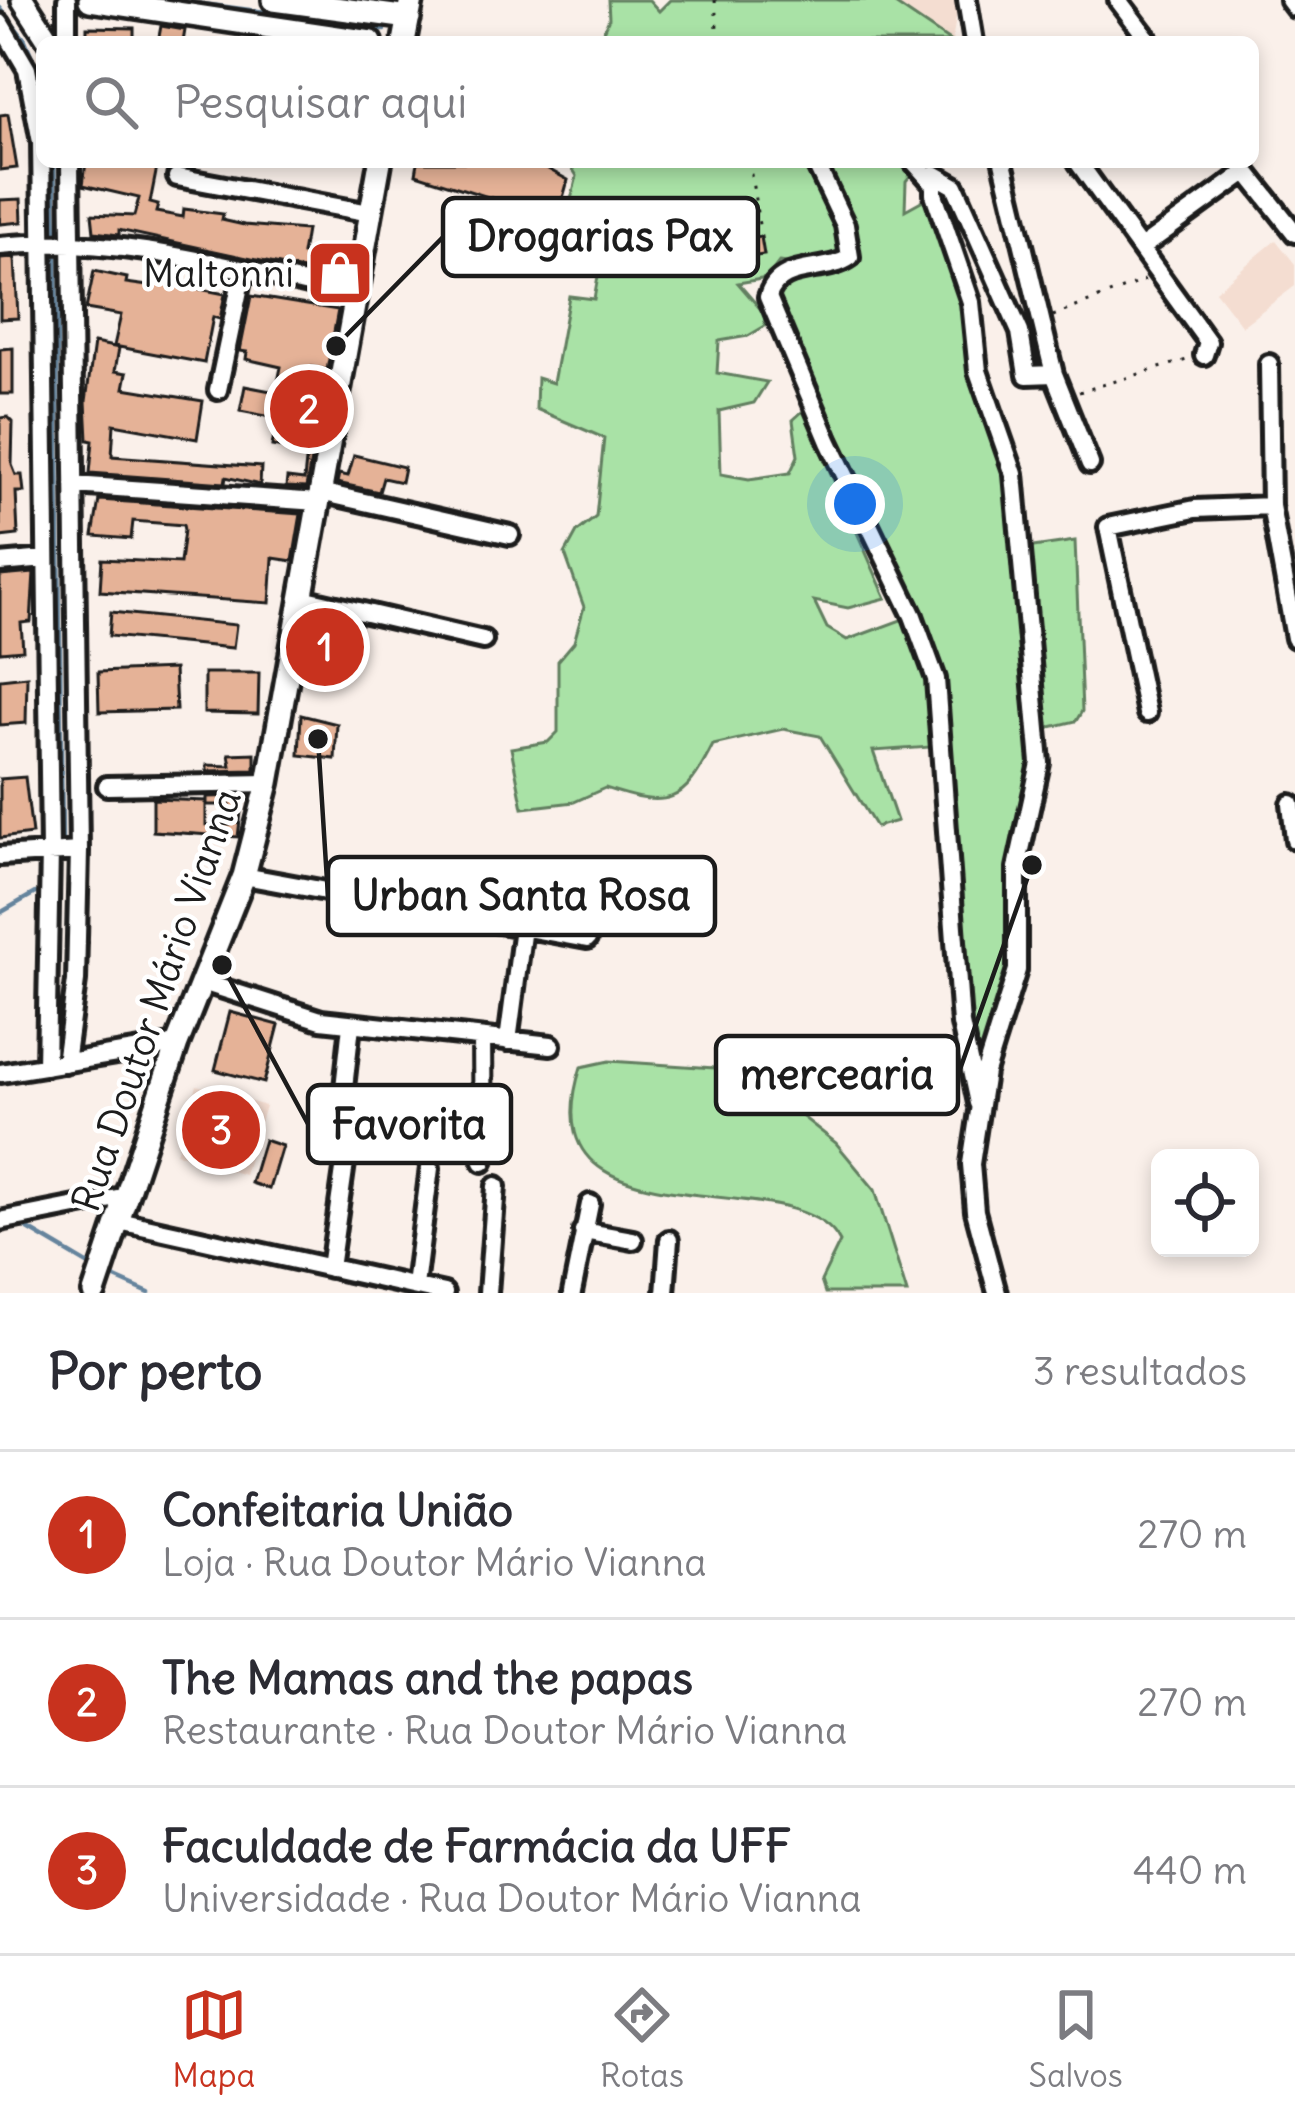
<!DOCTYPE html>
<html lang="pt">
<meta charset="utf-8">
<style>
:root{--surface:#fff;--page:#f7f7f7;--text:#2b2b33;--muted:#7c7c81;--line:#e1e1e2;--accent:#c8321e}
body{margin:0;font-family:Delius,sans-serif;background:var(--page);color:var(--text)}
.controls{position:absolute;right:36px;bottom:36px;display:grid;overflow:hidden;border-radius:18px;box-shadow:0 6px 18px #0003}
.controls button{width:108px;height:108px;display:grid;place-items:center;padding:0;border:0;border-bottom:3px solid var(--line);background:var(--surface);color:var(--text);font:60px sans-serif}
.you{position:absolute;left:855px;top:504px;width:42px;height:42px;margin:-30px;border:9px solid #fff;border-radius:50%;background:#1a73e8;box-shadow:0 0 0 18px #1a73e833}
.badge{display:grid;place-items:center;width:78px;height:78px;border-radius:50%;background:var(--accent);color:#fff;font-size:39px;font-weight:700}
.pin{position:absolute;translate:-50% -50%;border:6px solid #fff;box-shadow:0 3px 12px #0006}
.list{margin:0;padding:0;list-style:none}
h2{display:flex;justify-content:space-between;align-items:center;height:156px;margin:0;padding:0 48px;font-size:51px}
h2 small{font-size:39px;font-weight:400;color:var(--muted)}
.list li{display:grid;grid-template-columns:78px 1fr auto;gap:36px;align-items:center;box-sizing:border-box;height:168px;padding:0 48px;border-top:3px solid var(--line)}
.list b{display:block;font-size:45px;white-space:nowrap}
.list p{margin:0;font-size:39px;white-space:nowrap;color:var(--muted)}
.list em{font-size:39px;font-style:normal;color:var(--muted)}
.icon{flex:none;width:66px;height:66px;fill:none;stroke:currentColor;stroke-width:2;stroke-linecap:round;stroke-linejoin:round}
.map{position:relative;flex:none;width:1295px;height:1293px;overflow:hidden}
.search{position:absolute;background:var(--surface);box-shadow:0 6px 18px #0003;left:36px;right:36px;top:36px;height:132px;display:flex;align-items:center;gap:30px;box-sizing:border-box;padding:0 42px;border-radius:18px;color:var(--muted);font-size:45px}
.sheet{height:660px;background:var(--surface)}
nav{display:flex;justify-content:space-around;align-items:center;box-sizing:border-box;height:168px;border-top:3px solid var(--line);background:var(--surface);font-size:33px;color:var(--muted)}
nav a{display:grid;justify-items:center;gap:6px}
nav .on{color:var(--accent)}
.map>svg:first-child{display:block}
</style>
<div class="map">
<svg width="1295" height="1293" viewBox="0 0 1295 1293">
<rect width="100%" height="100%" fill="#faf0ea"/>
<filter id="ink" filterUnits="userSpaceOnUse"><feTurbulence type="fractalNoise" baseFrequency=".00833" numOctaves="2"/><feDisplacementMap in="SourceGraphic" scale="24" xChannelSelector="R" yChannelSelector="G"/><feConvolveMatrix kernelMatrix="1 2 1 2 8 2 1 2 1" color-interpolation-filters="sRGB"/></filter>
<g filter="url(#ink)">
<path fill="#f4ddd1" d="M889,0H959L952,42H951Z
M1276,240L1295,264V286L1242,326L1215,291Z
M197,1085L265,1106L244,1175L176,1153Z"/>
<path fill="#a9e2a6" stroke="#627f61" stroke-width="3" d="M608,0H649L659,11L670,0H889L951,42H598L609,18Z
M568,162H805L846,253L799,264L779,262L767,278L738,283L764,313L765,326L748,336L719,341L717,373L767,382L754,403L719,411L721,474L749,479L790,473L798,456L793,420L803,411L886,598L848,608L814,601L827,628L847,640L912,616L769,290L850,256L815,162H921L906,181L905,210L934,194L1003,441L1019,549L1075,541L1082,711L1076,721L1038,730L1002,1022L969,1083L944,746L873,751L897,821L876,827L820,736L783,729L713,745C683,805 668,809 605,788L574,802L523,808L511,748L548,742L558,732V661L574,642L584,607L565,554L577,532L596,517L604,438L536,409L537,378L553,383L569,296L594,299L601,259L566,219L577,176Z
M609,1061L730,1069L789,1106L836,1143L875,1190L907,1293H825L821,1281L840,1242C799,1157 522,1251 581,1067Z"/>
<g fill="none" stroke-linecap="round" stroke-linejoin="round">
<path stroke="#65849d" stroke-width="4.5" d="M173,0L289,15
M0,8L25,40L42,81
M320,19L384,30
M54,162L56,239
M56,250L62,844
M0,913L35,893
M18,1223L96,1269
M106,1274L149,1293"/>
</g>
<path fill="#e5b297" stroke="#1c1c1c" stroke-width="3" d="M161,26L185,30L183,42H158Z
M87,27L134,28V42H87Z
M8,114L17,168L0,170V115Z
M86,162H158L150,203L158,205L156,212L183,217L184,209L223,214L222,220L244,225L306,230L302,254L347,260L344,279L119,230V235L94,232L92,214L134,216L139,198L83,185Z
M418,162H549L548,169L568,180L557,219L416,174Z
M21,199L22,222L0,224V200Z
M761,237L764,255L748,257L745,239Z
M15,258L18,318L0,319V259Z
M94,271L127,278L126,283L148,286L149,279L225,294L220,319L213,317L204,363L114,346L121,315L86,309Z
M251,296L338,310L327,370L312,367L305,396L302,435L315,438L306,488L286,487L287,478L304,480L307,452L272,446L277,418L240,411L245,386L276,392L281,367L246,359L247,352L240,351Z
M94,343L119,348L115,371L127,373L124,388L203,401L197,439L114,424L112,456L261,467L260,485L226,477L225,483L90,473L93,441L88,440L86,401Z
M13,348V394H0V349Z
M8,417L13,422L12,465L16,475H22L24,492H16L18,535L0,537V418Z
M354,455L404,467L401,482L383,478L379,492L337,483L339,474L348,476Z
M99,500L301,514L293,561L273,558L270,603L100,591L102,559L180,563L184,530L183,525L133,521L131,539L93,536Z
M34,573L31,622L21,623L23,650L0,652V576Z
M111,612L236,625L233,648L109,636Z
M321,635L339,638L335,660L311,656L315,638Z
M174,669L176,710L99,712L98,672Z
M204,673H259L258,714L204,713Z
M27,676L26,723L0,725V679Z
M301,715L337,724L335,759L299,755Z
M255,753V770L207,771V765L231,766L229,754Z
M25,777L32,834L0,838V779Z
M243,796L238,837L153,831V799L206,801V825H230V805H207V797Z
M230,1012L279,1025L264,1083L215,1070Z
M264,1140L282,1146L269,1189L251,1183Z"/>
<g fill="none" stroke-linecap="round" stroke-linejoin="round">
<defs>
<path id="minor" d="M967,0L974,42
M1118,0L1150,42
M1289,0L1295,8
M0,23L27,69L41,142L50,851L46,1066
M67,42V0
M815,162L845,225L850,257C825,275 779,260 768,297L829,442L913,616L936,679L961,1024L978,1103
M914,162L931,181
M1003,162L1054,374L1090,464
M1078,162L1208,342L1204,355
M1239,162L1295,233
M177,177L370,213
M0,246C117,233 244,271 358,295
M1141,248L1246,172
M1269,364L1271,506L1295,638
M218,390L243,271
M74,485L318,502
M320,492L510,535
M0,563L46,559
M302,598L483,640
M1147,713L1108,527L1195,509L1271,506
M107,786L268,783
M1291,804L1295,840
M0,856L79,851
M244,876L587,939
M202,982L321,1020L551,1045
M482,1038L483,1162
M508,1041L523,927
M65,1063L76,981L79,851L70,162
M1,1073L177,1044
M339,1133L351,1025
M0,1221L127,1196
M119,1221L444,1293
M583,1231L633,1240
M330,1268L345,1163
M415,1286L430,1168
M488,1293L496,1186
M572,1293L590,1204
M665,1293L669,1240
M997,1293L975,1211L971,1164L985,1072L1017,970V868L1040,763L1014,474L978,371L971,302L934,194V174L955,186L1020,332L1027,375L1054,374"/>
<path id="major" d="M23,0L50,42
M90,0L371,42
M274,0L409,18
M404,42L412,0
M94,1293L177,1044L244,876L268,783L380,162"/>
</defs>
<use href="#minor" stroke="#1c1c1c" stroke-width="26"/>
<use href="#major" stroke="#1c1c1c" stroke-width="30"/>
<path stroke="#1c1c1c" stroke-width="3" stroke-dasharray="3 9" stroke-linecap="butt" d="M715,0L718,42
M749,162L760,231
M1053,316L1145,280
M1079,392L1190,359"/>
<use href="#minor" stroke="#fff" stroke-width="16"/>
<use href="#major" stroke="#fff" stroke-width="21"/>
</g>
</g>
<defs>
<symbol id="shop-square" viewBox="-11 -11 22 22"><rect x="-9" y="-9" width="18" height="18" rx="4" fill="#c8321e" stroke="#fff"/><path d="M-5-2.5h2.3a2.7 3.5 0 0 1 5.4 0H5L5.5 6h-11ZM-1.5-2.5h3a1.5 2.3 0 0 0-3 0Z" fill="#fff"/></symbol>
</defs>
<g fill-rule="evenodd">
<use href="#shop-square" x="302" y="235" width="76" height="76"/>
</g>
<g text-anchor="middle" stroke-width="9" stroke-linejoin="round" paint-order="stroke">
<g font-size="39" fill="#1c1c1c" stroke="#fff" text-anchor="end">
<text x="294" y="287">Maltonni</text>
</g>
<g font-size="39" fill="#1c1c1c" stroke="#fff">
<text transform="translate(156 1000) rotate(-71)" y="14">Rua Doutor Mário Vianna</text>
</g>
</g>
<path fill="none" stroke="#1c1c1c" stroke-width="4.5" d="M336 346L443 237M318 739L328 896M1032 865L958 1075M222 965L308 1124"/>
<g fill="#1c1c1c" stroke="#fff" stroke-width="4.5">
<circle cx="336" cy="346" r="12"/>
<circle cx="318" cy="739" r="12"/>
<circle cx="1032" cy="865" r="12"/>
<circle cx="222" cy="965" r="12"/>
</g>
<g fill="#fff" stroke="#1c1c1c" stroke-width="4.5">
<rect x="443" y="198" width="315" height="78" rx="12"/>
<rect x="328" y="857" width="387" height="78" rx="12"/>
<rect x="716" y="1036" width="242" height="78" rx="12"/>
<rect x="308" y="1085" width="203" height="78" rx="12"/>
</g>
<g font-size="42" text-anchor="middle" font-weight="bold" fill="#1c1c1c">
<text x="600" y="251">Drogarias Pax</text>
<text x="521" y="910">Urban Santa Rosa</text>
<text x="837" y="1089">mercearia</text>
<text x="409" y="1139">Favorita</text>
</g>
</svg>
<div class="controls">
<button><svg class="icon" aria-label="locate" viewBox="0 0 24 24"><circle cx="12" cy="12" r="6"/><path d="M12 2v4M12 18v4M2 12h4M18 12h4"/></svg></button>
</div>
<div class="you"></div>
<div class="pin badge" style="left:325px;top:647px">1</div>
<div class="pin badge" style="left:309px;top:409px">2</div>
<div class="pin badge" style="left:221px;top:1130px">3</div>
<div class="search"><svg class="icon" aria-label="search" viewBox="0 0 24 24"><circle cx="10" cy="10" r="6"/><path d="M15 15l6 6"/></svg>Pesquisar aqui</div>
</div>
<section class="sheet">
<h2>Por perto<small>3 resultados</small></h2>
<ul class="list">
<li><span class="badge">1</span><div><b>Confeitaria União</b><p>Loja · Rua Doutor Mário Vianna</p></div><em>270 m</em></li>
<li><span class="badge">2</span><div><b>The Mamas and the papas</b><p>Restaurante · Rua Doutor Mário Vianna</p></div><em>270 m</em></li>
<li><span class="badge">3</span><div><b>Faculdade de Farmácia da UFF</b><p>Universidade · Rua Doutor Mário Vianna</p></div><em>440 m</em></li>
</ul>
</section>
<nav>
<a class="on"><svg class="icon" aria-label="map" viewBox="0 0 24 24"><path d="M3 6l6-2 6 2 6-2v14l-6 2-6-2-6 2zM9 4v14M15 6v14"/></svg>Mapa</a>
<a><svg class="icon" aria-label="directions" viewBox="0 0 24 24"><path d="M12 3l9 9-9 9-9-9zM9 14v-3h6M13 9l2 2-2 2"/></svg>Rotas</a>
<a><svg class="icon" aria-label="saved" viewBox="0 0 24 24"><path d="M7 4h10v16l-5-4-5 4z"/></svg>Salvos</a>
</nav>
